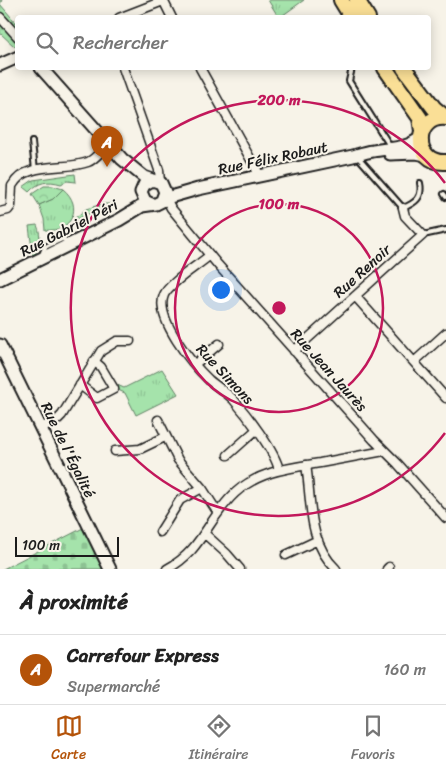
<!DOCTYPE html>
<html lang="fr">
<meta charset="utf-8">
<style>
:root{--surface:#fff;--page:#f6f6f6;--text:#222;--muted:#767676;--line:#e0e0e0;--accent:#b45309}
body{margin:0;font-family:Sriracha,sans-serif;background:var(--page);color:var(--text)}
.scale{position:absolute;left:15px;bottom:12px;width:104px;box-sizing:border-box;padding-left:5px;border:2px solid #1c1c1c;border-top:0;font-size:14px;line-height:18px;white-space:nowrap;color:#1c1c1c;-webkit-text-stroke:4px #f7f3e8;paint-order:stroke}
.you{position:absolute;left:220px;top:289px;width:18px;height:18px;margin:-12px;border:4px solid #fff;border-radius:50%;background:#1a73e8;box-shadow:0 0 0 8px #1a73e833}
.badge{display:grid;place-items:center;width:32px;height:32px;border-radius:50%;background:var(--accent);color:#fff;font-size:16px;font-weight:700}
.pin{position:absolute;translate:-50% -41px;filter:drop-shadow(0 1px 2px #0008)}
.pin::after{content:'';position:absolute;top:26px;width:18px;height:15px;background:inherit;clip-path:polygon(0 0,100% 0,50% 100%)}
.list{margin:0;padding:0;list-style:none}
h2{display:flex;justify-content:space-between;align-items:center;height:65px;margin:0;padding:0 20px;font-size:21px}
h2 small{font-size:16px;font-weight:400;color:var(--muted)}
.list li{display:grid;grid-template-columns:32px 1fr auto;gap:15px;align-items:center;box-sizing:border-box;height:70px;padding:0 20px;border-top:1px solid var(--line)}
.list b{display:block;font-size:19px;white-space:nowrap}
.list p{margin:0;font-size:16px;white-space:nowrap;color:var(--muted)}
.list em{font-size:16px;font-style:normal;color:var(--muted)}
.icon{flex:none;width:28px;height:28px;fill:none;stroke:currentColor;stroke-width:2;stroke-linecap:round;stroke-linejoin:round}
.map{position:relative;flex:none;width:446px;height:569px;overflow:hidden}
.search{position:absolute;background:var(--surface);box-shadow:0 2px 12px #0003;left:15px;right:15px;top:15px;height:55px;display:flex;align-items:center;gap:12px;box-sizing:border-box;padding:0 18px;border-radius:5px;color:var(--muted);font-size:19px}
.sheet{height:135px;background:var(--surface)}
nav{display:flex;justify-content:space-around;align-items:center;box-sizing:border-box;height:70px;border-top:1px solid var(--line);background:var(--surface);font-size:14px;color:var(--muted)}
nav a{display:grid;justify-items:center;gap:2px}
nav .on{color:var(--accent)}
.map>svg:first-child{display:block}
</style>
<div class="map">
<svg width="446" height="569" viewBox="0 0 446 569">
<defs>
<pattern id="grass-tufts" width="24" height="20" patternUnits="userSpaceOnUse" patternTransform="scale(1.25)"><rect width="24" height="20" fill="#a5e3ab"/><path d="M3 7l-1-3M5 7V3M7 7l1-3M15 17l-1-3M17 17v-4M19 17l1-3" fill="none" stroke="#8dc293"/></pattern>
<pattern id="forest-crowns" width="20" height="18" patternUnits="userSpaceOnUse" patternTransform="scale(1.25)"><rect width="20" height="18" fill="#a5e3ab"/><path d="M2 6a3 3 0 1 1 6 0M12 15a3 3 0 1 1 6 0" fill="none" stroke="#8dc293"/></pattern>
<pattern id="cemetery-stones" width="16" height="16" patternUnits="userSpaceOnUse" patternTransform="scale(1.25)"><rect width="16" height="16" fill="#a5e3ab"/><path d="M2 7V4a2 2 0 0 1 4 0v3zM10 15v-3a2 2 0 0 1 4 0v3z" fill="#8dc293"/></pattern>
</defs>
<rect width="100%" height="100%" fill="#f7f3e8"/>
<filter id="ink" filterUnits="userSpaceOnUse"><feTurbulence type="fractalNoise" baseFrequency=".02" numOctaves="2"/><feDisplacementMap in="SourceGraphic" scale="10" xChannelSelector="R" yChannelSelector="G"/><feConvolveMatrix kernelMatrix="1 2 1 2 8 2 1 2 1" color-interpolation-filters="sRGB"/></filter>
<g filter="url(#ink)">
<path fill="url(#grass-tufts)" stroke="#608064" d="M268,0H304L279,18Z
M75,174L76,182L67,181L61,184C48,180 38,182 29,192L23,187L33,180Z
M63,189C84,206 72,233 45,230L44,219L39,205L53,199Z
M102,204H112V208L109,209L106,205L78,219V222L74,219L86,209Z
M37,225C42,237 40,246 33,257L29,226Z
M162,369L178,394L136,415L125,393L120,391L115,384L124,388Z"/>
<path fill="url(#forest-crowns)" stroke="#608064" d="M0,0H2L0,4L17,24V45L15,47L0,33Z
M44,186H53L63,189L53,199L39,205L32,194Z"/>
<path fill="url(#cemetery-stones)" stroke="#608064" d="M83,528L103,569H3Z"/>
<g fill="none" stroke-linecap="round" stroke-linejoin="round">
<defs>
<path id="lane" d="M352,68L349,81L390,146
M32,142L35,170
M358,157L403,208C415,203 423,198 420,183
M444,194L446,197
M423,235L446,230
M42,255L45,247L62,239L70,242"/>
<path id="street" d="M163,0L172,18
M0,17L18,37
M119,18L163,1
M123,68L159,170L160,182
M200,68L260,176
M165,196L171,208L218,265L374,440L398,464L446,518
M0,212L8,210L11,206L12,186C26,160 65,171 88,162C96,159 102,149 109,144
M210,255C199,265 169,283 164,295C154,318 193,365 209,380C217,387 226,392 233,399C247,415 275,451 279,470
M355,296L446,398
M294,351L423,235L405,216L403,208
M414,362L446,333
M195,364L219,344
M80,385L97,398L114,389L101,367L94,361
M158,420L178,460L202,488L218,513
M41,428L57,420L62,415L101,351L117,341H130
M115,451L140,449L165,437
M228,455L256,430
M306,465C312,501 307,541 336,569
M160,532L180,500L202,488
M205,534L227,554L240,569
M286,555L318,540
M167,569C202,551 208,518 235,493C259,471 289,468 320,463C341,459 362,455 384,451
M387,569L389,567"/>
<path id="secondary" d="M0,65L18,57
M41,68L122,159L144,177L161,183L165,192L162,200
M390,154L416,153L426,155
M151,204L145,201L141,192L144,185L152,180
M0,279L119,220L142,206L156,204L170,197L198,189L353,156C360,154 366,152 373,151C389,148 407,149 420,138
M0,345L110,569"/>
<path id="highway" d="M341,0L352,18
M357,0L368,18
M385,68L420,118L422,131
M404,68L434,108L446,118
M446,118C413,115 412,164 446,162"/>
</defs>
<use href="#lane" stroke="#1c1c1c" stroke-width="8"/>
<use href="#street" stroke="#1c1c1c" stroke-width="11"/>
<use href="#secondary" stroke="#1c1c1c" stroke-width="15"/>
<use href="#highway" stroke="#1c1c1c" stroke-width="18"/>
<use href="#lane" stroke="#f7f3e8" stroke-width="4"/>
<use href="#street" stroke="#f7f3e8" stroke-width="8"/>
<use href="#secondary" stroke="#f7f3e8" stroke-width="11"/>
<use href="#highway" stroke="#fadf96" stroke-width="14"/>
</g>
</g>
<g fill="none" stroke="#c2185b" stroke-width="2.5">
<circle cx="279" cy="308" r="104"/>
<path d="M445 433A208 208 0 1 1 445 183"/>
</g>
<g text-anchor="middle" stroke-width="4" stroke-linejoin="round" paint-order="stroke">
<g font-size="15" fill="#1c1c1c" stroke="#f7f3e8">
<text transform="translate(273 158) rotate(-12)" y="5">Rue Félix Robaut</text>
<text transform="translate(69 228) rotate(-27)" y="5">Rue Gabriel Péri</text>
<text transform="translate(362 271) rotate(-42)" y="5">Rue Renoir</text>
<text transform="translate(329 370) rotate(48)" y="5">Rue Jean Jaurès</text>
<text transform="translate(225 374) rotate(47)" y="5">Rue Simons</text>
<text transform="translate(68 450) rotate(64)" y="5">Rue de l'Égalité</text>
</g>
</g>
<circle cx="279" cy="308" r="8" fill="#c2185b" stroke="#f7f3e8" stroke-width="2.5"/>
<g font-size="15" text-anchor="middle" font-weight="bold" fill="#c2185b" stroke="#f7f3e8" stroke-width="4" stroke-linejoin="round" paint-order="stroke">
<text x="279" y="105">200 m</text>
<text x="279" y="209">100 m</text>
</g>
</svg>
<div class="scale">100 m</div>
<div class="you"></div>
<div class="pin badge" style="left:107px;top:167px">A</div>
<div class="search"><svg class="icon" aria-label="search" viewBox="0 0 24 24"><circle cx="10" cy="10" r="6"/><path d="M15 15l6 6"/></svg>Rechercher</div>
</div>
<section class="sheet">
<h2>À proximité<small></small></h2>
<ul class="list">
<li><span class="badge">A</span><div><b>Carrefour Express</b><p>Supermarché</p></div><em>160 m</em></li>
</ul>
</section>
<nav>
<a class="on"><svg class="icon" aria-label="map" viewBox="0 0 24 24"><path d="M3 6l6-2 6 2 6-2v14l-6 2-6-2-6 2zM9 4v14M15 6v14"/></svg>Carte</a>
<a><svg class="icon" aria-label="directions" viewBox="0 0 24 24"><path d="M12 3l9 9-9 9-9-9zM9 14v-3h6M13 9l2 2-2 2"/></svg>Itinéraire</a>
<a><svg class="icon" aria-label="saved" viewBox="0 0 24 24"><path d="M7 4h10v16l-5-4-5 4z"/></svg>Favoris</a>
</nav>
